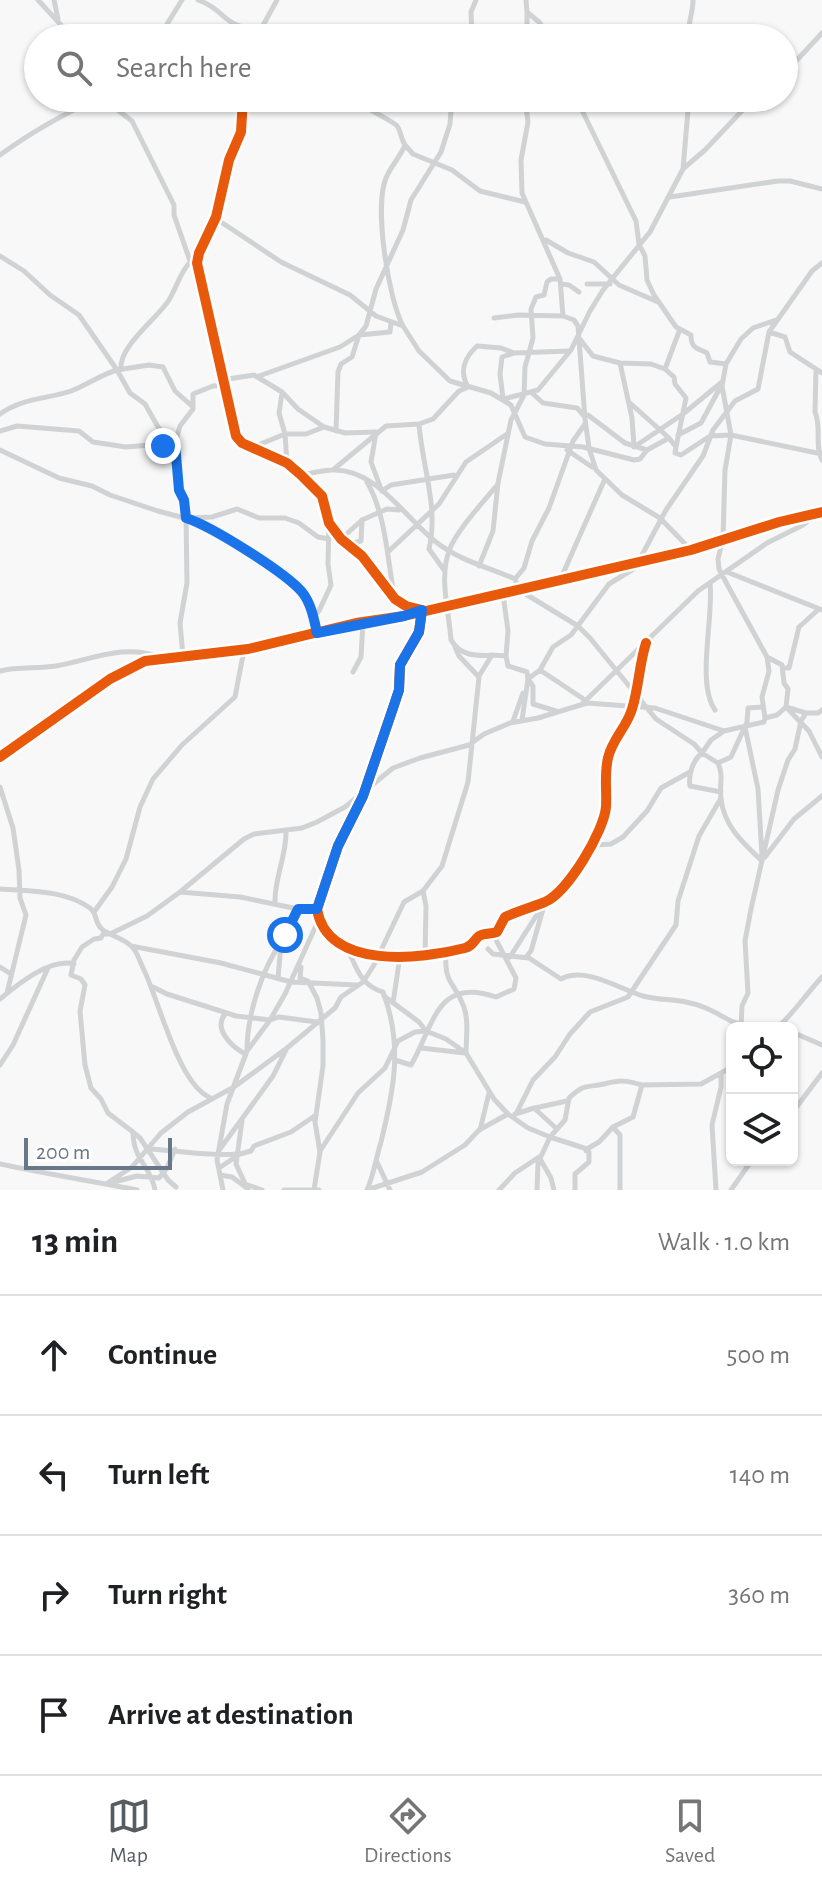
<!DOCTYPE html>
<meta charset="utf-8">
<style>
:root{--surface:#fff;--page:#f2f2f2;--text:#202124;--muted:#757577;--line:#e0e0e0;--accent:#575c63}
body{margin:0;font-family:"Alegreya Sans",sans-serif;background:var(--page);color:var(--text)}
.controls{position:absolute;right:24px;bottom:24px;display:grid;overflow:hidden;border-radius:12px;box-shadow:0 2px 6px #0004}
.controls button{width:72px;height:72px;display:grid;place-items:center;padding:0;border:0;border-bottom:2px solid var(--line);background:var(--surface);color:var(--text);font:40px sans-serif}
.scale{position:absolute;left:24px;bottom:20px;width:148px;box-sizing:border-box;padding-left:8px;border:4px solid #677889;border-top:0;font-size:22px;line-height:28px;white-space:nowrap;color:#677889;-webkit-text-stroke:6px #fff;paint-order:stroke}
.stop{position:absolute;width:24px;height:24px;margin:-18px;border:6px solid #1a73e8;border-radius:50%;background:#fff}
.stop.end{background:#1a73e8;border-color:#fff;box-shadow:0 2px 8px #0008}
.list{margin:0;padding:0;list-style:none}
h2{display:flex;justify-content:space-between;align-items:center;height:104px;margin:0;padding:0 32px;font-size:34px}
h2 small{font-size:26px;font-weight:400;color:var(--muted)}
.list li{display:grid;grid-template-columns:52px 1fr auto;gap:24px;align-items:center;box-sizing:border-box;height:120px;padding:0 32px;border-top:2px solid var(--line)}
.list b{display:block;font-size:30px;white-space:nowrap}
.list em{font-size:26px;font-style:normal;color:var(--muted)}
.icon{flex:none;width:44px;height:44px;fill:none;stroke:currentColor;stroke-width:2;stroke-linecap:round;stroke-linejoin:round}
.map{position:relative;flex:none;width:822px;height:1190px;overflow:hidden}
.search{position:absolute;background:var(--surface);box-shadow:0 2px 6px #0004;left:24px;right:24px;top:24px;height:88px;display:flex;align-items:center;gap:20px;box-sizing:border-box;padding:0 28px;border-radius:44px;color:var(--muted);font-size:30px}
.sheet{height:584px;background:var(--surface)}
nav{display:flex;justify-content:space-around;align-items:center;box-sizing:border-box;height:112px;border-top:2px solid var(--line);background:var(--surface);font-size:22px;color:var(--muted)}
nav a{display:grid;justify-items:center;gap:4px}
nav .on{color:var(--accent)}
.map>svg:first-child{display:block}
</style>
<div class="map">
<svg width="822" height="1190" viewBox="0 0 822 1190">
<rect width="100%" height="100%" fill="#f8f8f8"/>
<g fill="none" stroke-linecap="round" stroke-linejoin="round">
<path stroke="#d0d2d3" stroke-width="5" d="M38,0L73,38
M54,0L58,19
M198,0C227,10 224,30 259,28
M526,0L527,12L539,22L551,38
M143,38L164,29L182,0
M256,38L277,0
M472,38L471,12L476,0
M524,38L527,28V13
M689,38C687,24 693,14 693,0
M784,74L822,33
M102,98L132,121L174,205V215L190,261
M243,98L241,132L229,160L216,217L199,253L197,263L236,436L242,443L287,463L301,475L322,496L329,523L341,539L362,556L395,599L406,606L422,610L419,632L400,665L399,690L392,711L363,796L338,846L317,909C327,971 423,959 465,948C473,946 473,941 479,936C484,933 491,934 497,932L505,917C518,911 532,907 545,902C568,892 604,831 606,807C607,790 604,775 608,758C612,739 627,727 632,709C639,687 639,665 646,643
M349,98C357,103 395,122 397,126C401,131 401,139 405,145
M525,98L528,122L521,160L522,193L560,279L563,316L574,320L578,326L585,419L589,448L596,470L622,495L660,518L690,549
M576,98L636,221L639,244L645,256L647,280L654,295L676,327L691,335C691,349 697,348 707,353L710,362L726,364
M0,155C30,133 64,114 98,98
M684,168L705,150L754,98
M670,197L778,181H790L822,189
M215,218L281,262L350,295L376,316L403,326L419,351L450,381L491,393L511,405L525,437L545,444L583,447L634,460L640,459L647,450
M546,240L568,253L594,262L619,285L658,302
M0,256L24,271L50,295L79,315L117,370L149,365L163,367L175,391L193,407
M561,284L569,285L579,292
M587,284H610
M494,318L519,315L563,316
M403,326C388,298 374,206 386,178C391,166 400,157 405,145L413,154L452,170L480,191L525,202
M769,332L785,337L790,352L822,373
M579,338L593,356L620,363L632,418L634,447L683,414L722,382
M620,363L651,364L665,369
M121,368C120,345 157,319 169,300C177,287 180,272 191,261
M816,369L815,412C822,428 814,445 822,460
M259,376L340,347L359,335L390,332L391,323
M468,387C459,371 464,358 477,346L501,348L514,353
M282,393L279,413L285,434L287,463
M532,393L543,403L577,408L585,417L588,415L625,443L647,450L669,438L676,447L675,453L681,455L710,436L731,435L822,454
M503,398L500,374L502,357L514,353L569,351
M504,399L538,390L571,350L590,311L603,290L650,232L683,169L689,98
M630,403L669,438
M0,414C22,398 47,399 71,391C87,385 100,375 117,370L130,393L145,404L158,427L175,443
M419,424C422,466 439,507 429,549L444,570
M0,431L17,426L79,431L93,442L126,447L174,443
M336,431L338,372L341,364L352,357L359,335L366,326L376,289L403,230L411,200L441,152L450,124L452,98
M376,433L371,462L381,489
M678,435L701,423L721,386
M253,447L285,434H306L324,427
M676,447L686,398L675,384L674,377L665,369L680,329
M0,450L59,478L92,486L110,495L158,511L199,522L215,530L295,584L307,600L317,633
M567,450L592,467
M334,469L386,426L419,424L433,419L459,391L466,388
M302,475C312,473 323,470 333,470C377,469 405,518 436,542C460,561 488,567 515,579L519,590L578,626L590,638L656,719L694,744L702,753L711,740L724,731
M367,482C387,517 387,561 395,599
M498,484C485,500 455,532 449,551C439,578 449,612 451,640C464,662 487,653 506,656L508,631L503,594
M382,491L391,485L454,475
M191,518L212,517L237,509L259,518H285L299,523L318,537L329,539
M341,539L362,520
M349,544L361,541L362,520L387,509L399,510
M389,551L439,504L466,462L507,434
M479,566L493,531L498,483L511,420L524,395L525,367L533,338L531,309L536,297L544,295L547,282L551,279H560
M727,572L822,610
M561,578L604,481
M515,579L524,568L532,541L549,508L573,441L585,424
M710,583C714,618 696,683 715,710
M313,617L319,611L331,585L328,564L329,523
M183,656L180,623L187,583L186,515L179,490L175,443L180,426L193,409V394L213,386L225,385L228,379L254,375L282,392L298,409L324,427L345,433L376,432
M506,656L508,666L527,672L528,680
M769,658L782,665L784,683L788,689L786,707L809,731L822,757
M784,668H789L799,627L819,609
M540,670L585,700
M0,671C17,666 38,669 56,666C91,660 124,643 160,657
M353,672L361,657L363,622
M479,676L492,655
M528,679L540,670L553,647L571,635L609,584L635,568L666,510L703,456L713,430L735,401L758,389L769,332L812,271L822,263
M582,704L698,591L767,543L803,525L815,515
M765,718L762,697L769,671L767,657L728,586L719,569L718,559L723,538L725,470L731,435L722,386L726,364L741,339L753,328L776,320
M522,720L528,679L533,686V704L556,711
M513,721L523,693
M745,727L758,789L762,856
M0,757L110,679L145,661L248,649L356,623L404,616L691,550L779,522L822,512
M718,763C724,777 719,784 721,799C724,826 743,843 762,861
M0,787L13,828L19,870L20,898L26,915L7,993
M721,792L690,786C688,775 693,760 702,753L718,763L731,757L747,722L748,708L763,707
M595,845L611,844L623,837L647,811L661,788L690,772
M765,857L794,819L822,796
M0,889C29,891 65,890 90,908C98,914 94,923 102,929C111,937 124,937 133,948C138,954 140,962 144,970C159,1001 179,1086 211,1098
M423,891L426,906L425,957
M180,892L244,839L254,834L302,828L317,822L345,807L393,768L420,758L469,745L484,734L510,723L538,718L587,703L655,708L724,731L764,722L765,718L777,715L786,707L806,713
M275,903C274,878 287,856 286,830
M94,912L112,887L126,859L140,807L153,779L182,745L235,697L244,650
M131,946L221,963L291,982L357,985
M347,948C357,968 360,985 383,992C403,1044 394,1090 381,1142C376,1158 374,1174 367,1190
M488,949L493,954L529,958L561,979C586,966 619,989 643,996C657,1000 672,999 686,1002C703,1005 716,1013 731,1021C739,1025 752,1026 761,1028
M446,952C444,986 454,980 464,1007C469,1023 466,1037 466,1053
M510,957L545,902L531,951L526,957
M0,967L11,974
M301,967L300,978L308,981L317,998L321,1013L323,1040V1066L315,1122L320,1152L314,1190
M278,978L281,944L298,909
M153,987L167,994L236,1016L270,1020L279,1017L317,1022
M384,996L419,1022L426,1031L446,1039L466,1053L494,1099L508,1114L528,1128L550,1137L565,1120L569,1098C585,1083 586,1088 604,1084C620,1080 625,1080 642,1085L633,1117L613,1127
M0,999C18,984 50,958 74,964
M393,1003L399,963L402,959
M226,1013C212,1028 231,1046 245,1054
M741,1028L742,1006L748,993L745,941L751,909L778,790L788,760L795,749L801,721L806,713H818L822,710
M777,1028C794,1013 806,994 822,977
M792,1032L822,1045
M421,1048L465,1053
M247,1051C247,1014 262,969 283,939
M395,1060L411,1065C434,1026 436,976 496,997L514,989L516,978L493,934
M0,1065L13,1045L48,968
M642,1085L701,1084L732,1067
M535,1108L567,1101
M792,1113L822,1073
M515,1114L534,1108L557,1129
M516,1114L533,1080L555,1057L570,1034L590,1012L628,997L676,925L678,901L699,836L721,798
M242,1121L236,1164L248,1190
M480,1130L489,1093
M134,1133L140,1138L168,1180L176,1187
M148,1149C178,1150 207,1157 237,1154
M175,1149L167,1168L159,1178L137,1176L106,1184L132,1167L161,1133L188,1112L234,1087L287,1048L335,1008L341,997L363,982L374,965L404,902L423,891L442,866L468,782L479,677L459,656L455,647
M220,1149L273,1076L287,1048
M320,1151L358,1093L385,1068L398,1041L415,1032L425,1031
M377,1162L390,1190
M0,1164C46,1174 91,1181 137,1190
M219,1168L240,1154L251,1151L254,1146L291,1132L316,1115
M220,1175L232,1177L247,1188
M248,1185L262,1190
M155,1190C151,1166 133,1160 133,1132L108,1113L101,1099L91,1088L85,1065L80,1011L85,985L81,979L71,975L74,960L82,947L94,939L101,938L103,934H110L147,916L180,892L240,897L298,909H317
M223,1190L217,1160L227,1104L247,1051L270,1020L285,994L319,919
M284,1190H319
M367,1190L422,1172L465,1145L479,1130L508,1114
M499,1190L515,1173L539,1157L551,1178L554,1190
M537,1190L538,1163L550,1137L587,1149L599,1142L613,1127L620,1135V1190
M575,1190V1174L589,1162V1152L586,1151
M716,1190L712,1125L721,1087V1075
M731,1190L752,1160"/>
<defs>
<path id="cycleway" d="M243,98L241,132L229,160L216,217L199,253L197,263L236,436L242,443L287,463L301,475L322,496L329,523L341,539L362,556L395,599L406,606L422,610L419,632L400,665L399,690L392,711L363,796L338,846L317,909C327,971 423,959 465,948C473,946 473,941 479,936C484,933 491,934 497,932L505,917C518,911 532,907 545,902C568,892 604,831 606,807C607,790 604,775 608,758C612,739 627,727 632,709C639,687 639,665 646,643
M0,757L110,679L145,661L248,649L356,623L404,616L691,550L779,522L822,512"/>
</defs>
<use href="#cycleway" stroke="#fff" stroke-width="15"/>
<use href="#cycleway" stroke="#e8590c" stroke-width="10"/>
</g>
<g fill="none" stroke-linecap="round" stroke-linejoin="round">
<path stroke="#1a73e8" stroke-width="10" d="M163,446L175,443L179,490L184,500L186,518C211,526 285,572 302,592C311,603 314,619 317,633L404,616L422,610L419,632L400,665L399,690L392,711L363,796L338,846L317,909H298L285,935"/>
</g>
</svg>
<div class="controls">
<button><svg class="icon" aria-label="locate" viewBox="0 0 24 24"><circle cx="12" cy="12" r="6"/><path d="M12 2v4M12 18v4M2 12h4M18 12h4"/></svg></button>
<button><svg class="icon" aria-label="layers" viewBox="0 0 24 24"><path d="M12 4l9 5-9 5-9-5zM3 14l9 5 9-5"/></svg></button>
</div>
<div class="scale">200 m</div>
<div class="stop" style="left:285px;top:935px"></div>
<div class="stop end" style="left:163px;top:446px"></div>
<div class="search"><svg class="icon" aria-label="search" viewBox="0 0 24 24"><circle cx="10" cy="10" r="6"/><path d="M15 15l6 6"/></svg>Search here</div>
</div>
<section class="sheet">
<h2>13 min<small>Walk · 1.0 km</small></h2>
<ul class="list">
<li><svg class="icon" aria-label="ahead" viewBox="0 0 24 24"><path d="M12 20V5M6 11l6-6 6 6"/></svg><div><b>Continue</b></div><em>500 m</em></li>
<li><svg class="icon" aria-label="left" viewBox="0 0 24 24"><path d="M17 20v-9H6M10 6l-5 5 5 5"/></svg><div><b>Turn left</b></div><em>140 m</em></li>
<li><svg class="icon" aria-label="right" viewBox="0 0 24 24"><path d="M7 20v-9h11M14 6l5 5-5 5"/></svg><div><b>Turn right</b></div><em>360 m</em></li>
<li><svg class="icon" aria-label="arrive" viewBox="0 0 24 24"><path d="M6 21V4h12l-3 4 3 4H6"/></svg><div><b>Arrive at destination</b></div></li>
</ul>
</section>
<nav>
<a class="on"><svg class="icon" aria-label="map" viewBox="0 0 24 24"><path d="M3 6l6-2 6 2 6-2v14l-6 2-6-2-6 2zM9 4v14M15 6v14"/></svg>Map</a>
<a><svg class="icon" aria-label="directions" viewBox="0 0 24 24"><path d="M12 3l9 9-9 9-9-9zM9 14v-3h6M13 9l2 2-2 2"/></svg>Directions</a>
<a><svg class="icon" aria-label="saved" viewBox="0 0 24 24"><path d="M7 4h10v16l-5-4-5 4z"/></svg>Saved</a>
</nav>
